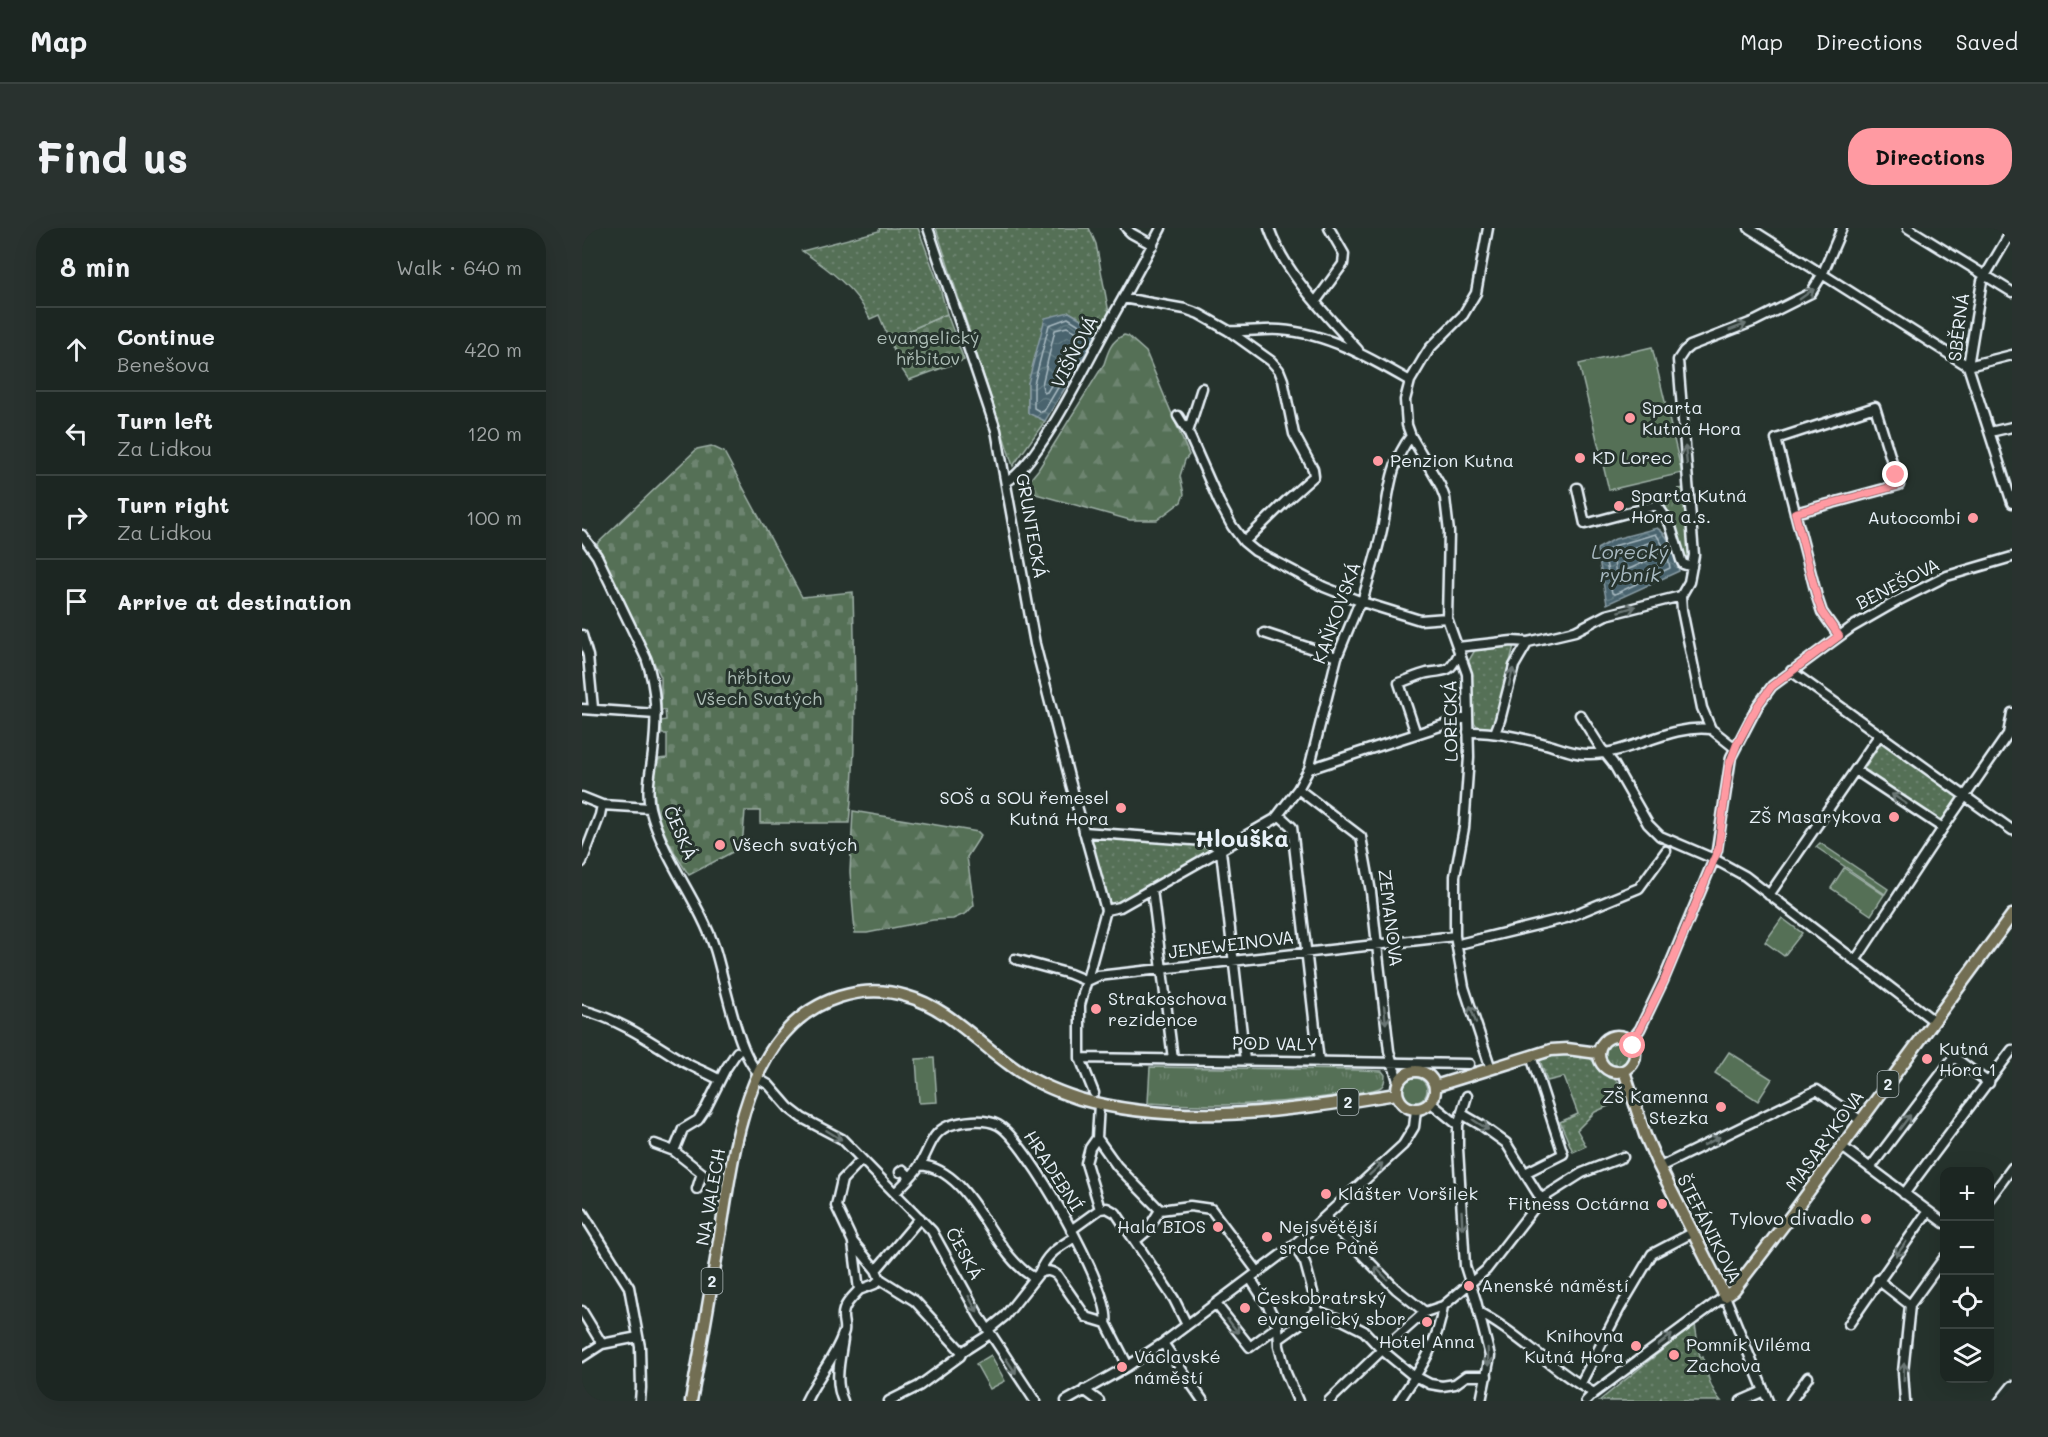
<!DOCTYPE html>
<meta charset="utf-8">
<style>
:root{--surface:#1c2622;--page:#29322f;--text:#f1f3f6;--muted:#a0a5a5;--line:#3a4340;--accent:#ff9aa2}
body{margin:0;font-family:Mali,sans-serif;background:var(--page);color:var(--text)}
.controls{position:absolute;right:18px;bottom:18px;display:grid;overflow:hidden;border-radius:12px;box-shadow:0 6px 24px #0002}
.controls button{width:54px;height:54px;display:grid;place-items:center;padding:0;border:0;border-bottom:2px solid var(--line);background:var(--surface);color:var(--text);font:30px sans-serif}
.stop{position:absolute;width:18px;height:18px;margin:-14px;border:4px solid #ff9aa2;border-radius:50%;background:#fff}
.stop.end{background:#ff9aa2;border-color:#fff;box-shadow:0 2px 6px #0008}
.list{margin:0;padding:0;list-style:none}
h2{display:flex;justify-content:space-between;align-items:center;height:78px;margin:0;padding:0 24px;font-size:26px}
h2 small{font-size:20px;font-weight:400;color:var(--muted)}
.list li{display:grid;grid-template-columns:39px 1fr auto;gap:18px;align-items:center;box-sizing:border-box;height:84px;padding:0 24px;border-top:2px solid var(--line)}
.list b{display:block;font-size:22px;white-space:nowrap}
.list p{margin:0;font-size:20px;white-space:nowrap;color:var(--muted)}
.list em{font-size:20px;font-style:normal;color:var(--muted)}
.icon{flex:none;width:33px;height:33px;fill:none;stroke:currentColor;stroke-width:2;stroke-linecap:round;stroke-linejoin:round}
.map{position:relative;flex:none;width:1430px;height:1173px;overflow:hidden;border-radius:24px}
header{display:flex;align-items:center;gap:36px;box-sizing:border-box;height:84px;padding:0 30px;background:var(--surface);border-bottom:2px solid var(--line)}
header strong{font-size:28px}
nav{display:flex;gap:33px;margin-inline-start:auto;font-size:21px}
.intro{display:flex;align-items:center;justify-content:space-between;box-sizing:border-box;height:144px;padding:0 36px}
h1{margin:0;font-size:42px}
.button{padding:15px 27px;border-radius:24px;background:var(--accent);color:#111;font-size:21px;font-weight:700}
main{display:flex;gap:36px;padding:0 36px}
aside{flex:1;background:var(--surface);border-radius:24px;box-shadow:0 6px 24px #0002}
.map>svg:first-child{display:block}
</style>
<header>
<strong>Map</strong>
<nav><a>Map</a><a>Directions</a><a>Saved</a></nav>
</header>
<div class="intro"><h1>Find us</h1><a class="button">Directions</a></div>
<main>
<aside>
<h2>8 min<small>Walk · 640 m</small></h2>
<ul class="list">
<li><svg class="icon" aria-label="ahead" viewBox="0 0 24 24"><path d="M12 20V5M6 11l6-6 6 6"/></svg><div><b>Continue</b><p>Benešova</p></div><em>420 m</em></li>
<li><svg class="icon" aria-label="left" viewBox="0 0 24 24"><path d="M17 20v-9H6M10 6l-5 5 5 5"/></svg><div><b>Turn left</b><p>Za Lidkou</p></div><em>120 m</em></li>
<li><svg class="icon" aria-label="right" viewBox="0 0 24 24"><path d="M7 20v-9h11M14 6l5 5-5 5"/></svg><div><b>Turn right</b><p>Za Lidkou</p></div><em>100 m</em></li>
<li><svg class="icon" aria-label="arrive" viewBox="0 0 24 24"><path d="M6 21V4h12l-3 4 3 4H6"/></svg><div><b>Arrive at destination</b></div></li>
</ul>
</aside>
<div class="map">
<svg width="1430" height="1173" viewBox="0 0 1430 1173">
<defs>
<pattern id="grass-tufts" width="24" height="20" patternUnits="userSpaceOnUse" patternTransform="scale(1.5)"><rect width="24" height="20" fill="#556f56"/><path d="M3 7l-1-3M5 7V3M7 7l1-3M15 17l-1-3M17 17v-4M19 17l1-3" fill="none" stroke="#6d846f"/></pattern>
<pattern id="forest-firs" width="22" height="20" patternUnits="userSpaceOnUse" patternTransform="scale(1.5)"><rect width="22" height="20" fill="#556f56"/><path d="M5 1l3.5 6h-7zM16 11l3.5 6h-7z" fill="#6d846f"/></pattern>
<pattern id="cemetery-stones" width="16" height="16" patternUnits="userSpaceOnUse" patternTransform="scale(1.5)"><rect width="16" height="16" fill="#556f56"/><path d="M2 7V4a2 2 0 0 1 4 0v3zM10 15v-3a2 2 0 0 1 4 0v3z" fill="#6d846f"/></pattern>
<pattern id="park-dots" width="8" height="8" patternUnits="userSpaceOnUse" patternTransform="scale(1.5)"><rect width="8" height="8" fill="#556f56"/><path d="M2 2h.1M6 6h.1" fill="none" stroke="#6d846f" stroke-width="1.8" stroke-linecap="round"/></pattern>
<pattern id="water-waves" width="16" height="10" patternUnits="userSpaceOnUse" patternTransform="scale(1.5)"><rect width="16" height="10" fill="#49646e"/><path d="M0 5q4-4 8 0t8 0" fill="none" stroke="#637b83"/></pattern>
</defs>
<rect width="100%" height="100%" fill="#26332d"/>
<filter id="ink" filterUnits="userSpaceOnUse"><feTurbulence type="fractalNoise" baseFrequency=".0167" numOctaves="2"/><feDisplacementMap in="SourceGraphic" scale="12" xChannelSelector="R" yChannelSelector="G"/><feConvolveMatrix kernelMatrix="1 2 1 2 8 2 1 2 1" color-interpolation-filters="sRGB"/></filter>
<g filter="url(#ink)">
<path fill="url(#grass-tufts)" stroke="#9eb0a7" stroke-width="1.5" d="M1105,260L1108,328L1106,333H1103L1090,293L1080,271L1097,266L1096,261Z
M1022 826a12 12 0 1 1 24 0a12 12 0 1 1-24 0Z
M568,839L780,842L800,843L803,847C803,851 803,856 799,859C791,864 768,866 758,867C694,876 631,880 566,875Z
M821 862a12 12 0 1 1 24 0a12 12 0 1 1-24 0Z"/>
<path fill="url(#forest-firs)" stroke="#9eb0a7" stroke-width="1.5" d="M542,107L546,108L564,124L607,227L603,232L598,248L602,266L599,274L575,292H548L443,263L447,253L456,242L522,136C526,123 529,113 542,107Z
M271,583L396,604L399,607L385,629L392,677L385,685L371,691L351,692L285,705H273L268,644Z"/>
<path fill="url(#cemetery-stones)" stroke="#9eb0a7" stroke-width="1.5" d="M365,86L382,132L327,152L319,140L307,111Z
M129,218L142,224L220,369L271,364C273,441 275,518 267,595H178V583H163L160,619L107,647C84,614 62,572 77,531L85,530V506H80L79,493L84,492L83,482H79V449L15,316L115,221Z"/>
<path fill="url(#park-dots)" stroke="#9eb0a7" stroke-width="1.5" d="M298,0H336L358,60L365,86L307,111L297,87L288,91C276,62 245,40 220,23L297,3Z
M354,0H507L514,16L527,85L518,102L487,84L446,155V184L463,193L431,238Z
M932,417L912,501L895,498L892,494L886,434L893,422Z
M1299,515L1305,516L1374,568L1375,570L1360,593L1282,541Z
M509,609L621,617L630,623L534,677L525,673L507,612Z
M978,825L1008,830L1021,845L1037,854L1044,870L1013,884L995,902L1004,918L991,924L978,894L996,886L982,849L965,853L958,832L966,826Z
M1113,1096L1118,1129H1121C1125,1145 1128,1161 1139,1173H1086L1085,1171L1080,1173L1079,1170L1077,1173H1017Z"/>
<path fill="#556f56" stroke="#9eb0a7" stroke-width="1.5" d="M1070,119L1100,245L1027,262L997,136Z
M1238,615L1306,661L1303,666L1234,619Z
M1262,640L1302,667L1289,687L1249,660Z
M1200,690L1220,705L1202,728L1183,714Z
M1147,824L1190,851L1176,873L1133,845Z
M352,830L355,874L337,875L334,831Z
M409,1127L423,1153L408,1161L394,1136Z"/>
<path fill="url(#water-waves)" stroke="#899ca5" stroke-width="1.5" d="M487,84L518,102L463,193L446,185V155L463,90Z
M1075,300C1089,308 1093,329 1097,343L1025,376L1015,321L1033,311Z"/>
<g fill="none" stroke-linecap="round" stroke-linejoin="round">
<path stroke="#a8b9c1" stroke-width="1.5" d="M486,90L507,103L508,106L462,183L459,184L452,180V156L467,97Z
M485,99L497,105L498,109L465,164L462,165L460,157L473,102Z
M1074,306L1085,324L1088,340L1033,366L1030,365L1022,324L1035,317Z
M1069,314L1078,327L1079,336L1038,355L1035,354L1031,327Z
M1064,325L1068,328L1067,332L1045,342L1041,341V332Z"/>
<defs>
<path id="minor" d="M346,0L414,202L453,416L487,549L524,682
M544,0L549,5L571,17
M687,0C703,46 744,86 776,122
M906,0L894,65L881,87L848,120L841,131L828,153L823,172L825,197L829,208L858,257L863,270L867,304L865,390L885,446L887,529L882,600L873,648V708L882,759L909,841
M1167,0L1386,138
M1326,0L1430,64
M1430,2L1400,53L1386,138L1430,275
M541,70L603,81L617,86L647,103L689,133L697,142L701,152L712,206L731,241L732,248L704,273L662,314
M734,73L761,36L762,26L747,0
M647,103C664,104 681,101 698,102C745,105 788,130 828,153
M1386,138L1430,127
M596,188L606,204L637,274L650,298L662,314L673,323L742,359L780,374L838,392L865,390
M606,204L620,160
M1408,204L1430,199
M424,254C455,239 507,131 526,97C544,65 562,33 579,0
M995,260L1003,296L1075,277L1088,296L1099,332L1101,336L1110,339
M1213,285L1317,257L1293,179L1194,211L1235,369L1240,384L1257,408
M0,307L15,328L64,430C75,461 75,492 71,525C69,543 64,561 68,580C80,630 117,672 133,721C142,749 156,828 177,845
M682,405L755,429
M0,407L6,428L11,480
M876,419L930,413L946,414
M1209,443L1430,602
M0,481L74,486
M998,487L1019,520L1031,535L1066,596L1078,608L1132,631L1163,648L1352,793
M886,504C912,503 939,510 964,516C978,520 993,527 1008,526C1050,526 1086,496 1129,501
M913,505L918,492L932,438L946,414L993,403L1024,387L1099,368
M834,506L817,455C826,452 836,447 845,445C866,441 866,447 878,424
M1153,520L1129,501L1120,480L1100,382L1099,368L1107,354L1112,327L1096,132L1102,123L1108,118L1173,93L1229,65L1240,47L1260,0
M727,541L886,489
M1273,542L1361,600
M716,561L779,609L789,664L807,823L816,853
M0,569L20,577L68,580
M697,587L710,599L737,834
M502,604L623,613L629,615L639,623
M639,623L663,832
M0,634L18,587L20,577
M570,661L591,831
M1187,667L1298,506
M524,682L538,679L693,591L716,561L727,541L755,429L775,380L780,374C787,349 796,323 801,297C807,265 808,235 829,208
M881,715L984,690L1057,660L1084,623
M433,731L488,746L505,753L516,748L873,708
M1273,733L1361,600L1426,506L1430,485
M0,782C37,791 68,813 100,833C112,840 126,845 138,852
M1048,814L1058,801L1081,753L1132,631L1135,622L1149,529L1176,477L1190,458L1270,399L1317,372L1365,348L1430,329
M498,830L887,836
M175,850L187,857L207,880L220,890L260,911L350,1003L397,1088L453,1173
M512,865L498,830V777L524,682
M885,868L876,897V920L883,1038L894,1073L908,1128L899,1173
M849,875L876,897
M517,876L515,910L508,920L504,935L518,981L525,980L534,985L592,1071L605,1097
M880,886L899,897L924,915L959,971
M515,910L535,938L578,982L608,978L629,981L676,1044
M73,916L92,923
M1259,918L1362,995
M338,937C393,942 408,1027 453,1050
M1078,939L1235,862L1278,892
M1288,940L1372,829L1407,855
M318,944L321,942L328,949
M943,945L981,926L949,828
M115,961L120,945L92,923L101,901L116,892L124,880L143,842L155,824
M313,965C321,956 331,948 337,938C347,923 349,905 366,898C380,893 402,890 416,897C444,911 531,1065 524,1095L546,1138
M1322,966L1430,822
M1408,970L1430,940
M0,984L47,1059L58,1119L59,1160L58,1173
M743,989L814,1061L843,1084
M489,1002L518,981
M553,1013L565,1003L578,982
M271,1015L277,1062
M712,1017L723,1035L736,1083
M294,1042L338,990
M457,1045C465,1025 476,1020 493,1009
M668,1050L686,1078L696,1098L697,1118L704,1145L716,1173
M298,1051L333,1073L380,1124
M1296,1052L1328,1077
M277,1062L293,1056L298,1051L294,1042L271,1014L254,978L260,952L279,932
M634,1076L668,1119L696,1098
M0,1083L20,1116
M736,1083L760,1092L782,1103L800,1122L829,1146L848,1156L860,1158L873,1156L884,1148H905
M898,1085C939,1107 971,1143 1012,1165
M1267,1096L1346,983
M406,1102L423,1088L457,1045C464,1042 469,1042 475,1047L504,1089L524,1095
M697,1111L736,1083
M581,1115L621,1173
M0,1129L20,1116L56,1109
M998,1157L1038,1080L1070,1026L1110,1005
M502,1162L517,1173
M224,1173C235,1149 254,1129 262,1103C263,1098 261,1094 261,1089C260,1078 270,1070 277,1062
M261,1173C252,1153 258,1132 261,1111
M307,1173L337,1158L378,1128L380,1124L408,1106
M484,1173L546,1138L581,1115L712,1017L821,917L832,899L834,882
M747,1173L800,1122L843,1084L861,1078L904,1042L959,971L1000,945L1041,929
M817,1173C838,1142 856,1116 861,1078
M1004,1173L1012,1165L1143,1068L1186,1173
M1159,1173L1182,1163
M1209,1173L1226,1149
M1323,1173L1321,1144L1328,1077L1362,1030
M1418,1173L1430,1158"/>
<path id="major" d="M1017 826a18 18 0 1 1 36 0a18 18 0 1 1-36 0Z
M815 862a19 19 0 1 1 38 0a19 19 0 1 1-38 0Z
M1042,843L1063,907L1074,932L1143,1068L1152,1062L1211,985L1430,687
M853,858L969,822L985,821L1016,825
M109,1173C119,1120 128,1067 137,1013C152,929 160,800 257,769C279,762 302,761 324,768C365,779 394,813 428,837C449,853 473,863 498,871C600,900 712,882 814,866"/>
</defs>
<use href="#minor" stroke="#e8f1f8" stroke-width="13"/>
<use href="#major" stroke="#e8f1f8" stroke-width="15"/>
<use href="#minor" stroke="#26332d" stroke-width="8"/>
<use href="#major" stroke="#726e52" stroke-width="10"/>
</g>
<defs><path id="oneway-shaft" d="M-6 0H5M1.5-3L5.5 0L1.5 3" fill="none" stroke-width="1.6" stroke-linecap="round" stroke-linejoin="round" transform="scale(1.5)"/></defs>
<g stroke="#6a7674">
<use href="#oneway-shaft" transform="translate(1225 66) rotate(-36)"/>
<use href="#oneway-shaft" transform="translate(1156 99) rotate(-21)"/>
<use href="#oneway-shaft" transform="translate(1104 227) rotate(-96)"/>
<use href="#oneway-shaft" transform="translate(1045 381) rotate(-16)"/>
<use href="#oneway-shaft" transform="translate(929 449) rotate(-76)"/>
<use href="#oneway-shaft" transform="translate(1317 571) rotate(-146)"/>
<use href="#oneway-shaft" transform="translate(891 786) rotate(-109)"/>
<use href="#oneway-shaft" transform="translate(803 787) rotate(84)"/>
<use href="#oneway-shaft" transform="translate(1323 894) rotate(-53)"/>
<use href="#oneway-shaft" transform="translate(899 897) rotate(33)"/>
<use href="#oneway-shaft" transform="translate(252 907) rotate(32)"/>
<use href="#oneway-shaft" transform="translate(1130 913) rotate(-27)"/>
<use href="#oneway-shaft" transform="translate(794 941) rotate(-42)"/>
<use href="#oneway-shaft" transform="translate(880 992) rotate(87)"/>
<use href="#oneway-shaft" transform="translate(1319 1021) rotate(126)"/>
<use href="#oneway-shaft" transform="translate(799 1045) rotate(-134)"/>
<use href="#oneway-shaft" transform="translate(391 1076) rotate(61)"/>
<use href="#oneway-shaft" transform="translate(651 1098) rotate(52)"/>
<use href="#oneway-shaft" transform="translate(1083 1112) rotate(-37)"/>
<use href="#oneway-shaft" transform="translate(906 1129) rotate(88)"/>
<use href="#oneway-shaft" transform="translate(429 1138) rotate(56)"/>
<use href="#oneway-shaft" transform="translate(1322 1144) rotate(-88)"/>
</g>
</g>
<g fill="none" stroke-linecap="round" stroke-linejoin="round" filter="url(#ink)">
<path stroke="#ff9aa2" stroke-width="8" d="M1051,818L1048,814L1058,801L1082,753L1132,631L1136,622L1147,537L1155,516L1176,477L1190,458L1257,408L1240,384L1236,373L1213,285L1317,257L1314,247"/>
</g>
<g fill="#ff9aa2" stroke="#26332d" stroke-width="2">
<circle cx="1048" cy="190" r="6"/>
<circle cx="998" cy="230" r="6"/>
<circle cx="796" cy="233" r="6"/>
<circle cx="1037" cy="278" r="6"/>
<circle cx="1391" cy="290" r="6"/>
<circle cx="539" cy="580" r="6"/>
<circle cx="1312" cy="589" r="6"/>
<circle cx="138" cy="617" r="6"/>
<circle cx="514" cy="781" r="6"/>
<circle cx="1345" cy="831" r="6"/>
<circle cx="1139" cy="879" r="6"/>
<circle cx="744" cy="966" r="6"/>
<circle cx="1080" cy="976" r="6"/>
<circle cx="1284" cy="991" r="6"/>
<circle cx="636" cy="999" r="6"/>
<circle cx="685" cy="1009" r="6"/>
<circle cx="887" cy="1058" r="6"/>
<circle cx="663" cy="1080" r="6"/>
<circle cx="845" cy="1094" r="6"/>
<circle cx="1054" cy="1118" r="6"/>
<circle cx="1092" cy="1127" r="6"/>
<circle cx="540" cy="1139" r="6"/>
</g>
<g text-anchor="middle" stroke-width="6" stroke-linejoin="round" paint-order="stroke">
<g fill="#26332d" stroke="#aeb8bb" stroke-width="1.5">
<rect x="1295.5" y="843" width="21" height="26" rx="4.5"/>
<rect x="755.5" y="861" width="21" height="26" rx="4.5"/>
<rect x="119.5" y="1040" width="21" height="26" rx="4.5"/>
</g>
<g font-size="16" font-weight="bold" fill="#e8f1f8">
<text x="1306" y="862">2</text>
<text x="766" y="880">2</text>
<text x="130" y="1059">2</text>
</g>
<g font-size="18" fill="#e8f1f8" stroke="#26332d">
<text transform="translate(1377 99) rotate(-83)" y="6">SBĚRNÁ</text>
<text transform="translate(493 124) rotate(-62)" y="6">VIŠŇOVÁ</text>
<text transform="translate(449 298) rotate(80)" y="6">GRUNTECKÁ</text>
<text transform="translate(1316 356) rotate(-27)" y="6">BENEŠOVA</text>
<text transform="translate(755 385) rotate(-70)" y="6">KAŇKOVSKÁ</text>
<text transform="translate(869 493) rotate(-91)" y="6">LORECKÁ</text>
<text transform="translate(98 605) rotate(66)" y="6">ČESKÁ</text>
<text transform="translate(808 690) rotate(83)" y="6">ZEMANOVA</text>
<text transform="translate(649 717) rotate(-7)" y="6">JENEWEINOVA</text>
<text transform="translate(693 816) rotate(1)" y="6">POD VALY</text>
<text transform="translate(1243 913) rotate(-54)" y="6">MASARYKOVA</text>
<text transform="translate(471 943) rotate(57)" y="6">HRADEBNÍ</text>
<text transform="translate(129 969) rotate(-80)" y="6">NA VALECH</text>
<text transform="translate(1127 1001) rotate(63)" y="6">ŠTEFÁNIKOVA</text>
<text transform="translate(382 1026) rotate(61)" y="6">ČESKÁ</text>
</g>
<g font-size="18" fill="#adbdb7" stroke="#26332d">
<text x="346" y="116">evangelický<tspan x="346" dy="21">hřbitov</tspan></text>
<text x="177" y="456">hřbitov<tspan x="177" dy="21">Všech Svatých</tspan></text>
</g>
<g font-size="18" fill="#e8f1f8" stroke="#26332d" text-anchor="start">
<text x="1060" y="186">Sparta<tspan x="1060" dy="21">Kutná Hora</tspan></text>
<text x="1010" y="236">KD Lorec</text>
<text x="808" y="239">Penzion Kutna</text>
<text x="1049" y="274">Sparta Kutná<tspan x="1049" dy="21">Hora a.s.</tspan></text>
<text x="1379" y="296" text-anchor="end">Autocombi</text>
<text x="527" y="576" text-anchor="end">SOŠ a SOU řemesel<tspan x="527" dy="21">Kutná Hora</tspan></text>
<text x="1300" y="595" text-anchor="end">ZŠ Masarykova</text>
<text x="150" y="623">Všech svatých</text>
<text x="526" y="777">Strakoschova<tspan x="526" dy="21">rezidence</tspan></text>
<text x="1357" y="827">Kutná<tspan x="1357" dy="21">Hora 1</tspan></text>
<text x="1127" y="875" text-anchor="end">ZŠ Kamenna<tspan x="1127" dy="21">Stezka</tspan></text>
<text x="756" y="972">Klášter Voršilek</text>
<text x="1068" y="982" text-anchor="end">Fitness Octárna</text>
<text x="1272" y="997" text-anchor="end">Tylovo divadlo</text>
<text x="624" y="1005" text-anchor="end">Hala BIOS</text>
<text x="697" y="1005">Nejsvětější<tspan x="697" dy="21">srdce Páně</tspan></text>
<text x="899" y="1064">Anenské náměstí</text>
<text x="675" y="1076">Českobratrský<tspan x="675" dy="21">evangelický sbor</tspan></text>
<text x="1042" y="1114" text-anchor="end">Knihovna<tspan x="1042" dy="21">Kutná Hora</tspan></text>
<text x="845" y="1120" text-anchor="middle">Hotel Anna</text>
<text x="1104" y="1123">Pomník Viléma<tspan x="1104" dy="21">Zachova</tspan></text>
<text x="552" y="1135">Václavské<tspan x="552" dy="21">náměstí</tspan></text>
</g>
<g font-size="20" font-style="italic" fill="#a8b9c1" stroke="#26332d">
<text x="1048" y="331">Lorecký<tspan x="1048" dy="23">rybník</tspan></text>
</g>
<g font-size="24" font-weight="bold" fill="#e8f1f8" stroke="#26332d">
<text x="660" y="619">Hlouška</text>
</g>
</g>
</svg>
<div class="controls">
<button>+</button>
<button>−</button>
<button><svg class="icon" aria-label="locate" viewBox="0 0 24 24"><circle cx="12" cy="12" r="6"/><path d="M12 2v4M12 18v4M2 12h4M18 12h4"/></svg></button>
<button><svg class="icon" aria-label="layers" viewBox="0 0 24 24"><path d="M12 4l9 5-9 5-9-5zM3 14l9 5 9-5"/></svg></button>
</div>
<div class="stop" style="left:1051px;top:818px"></div>
<div class="stop end" style="left:1314px;top:247px"></div>
</div>
</main>
